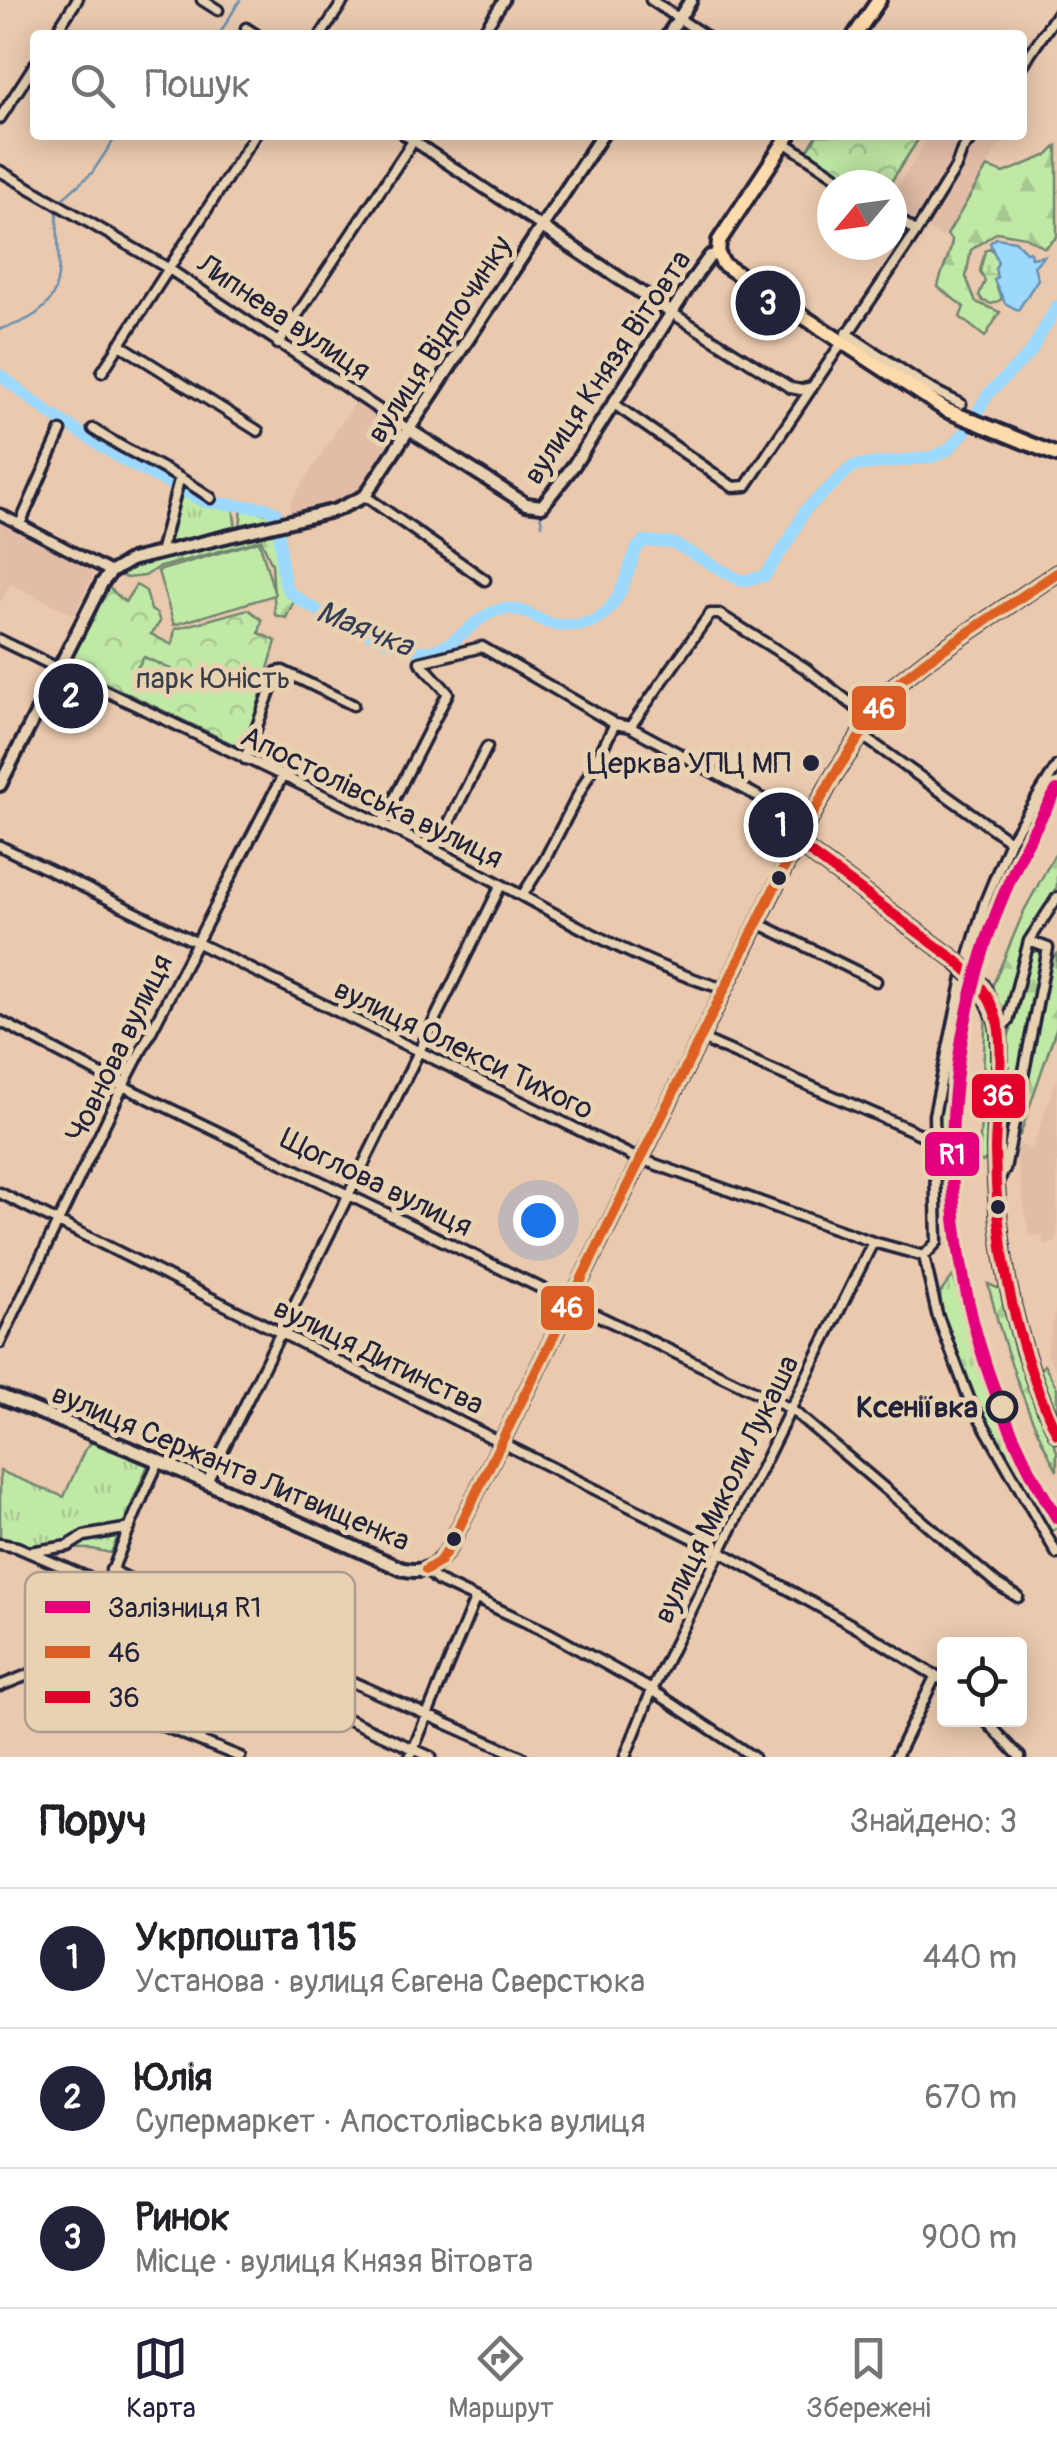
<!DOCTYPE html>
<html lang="uk">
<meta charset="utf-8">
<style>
:root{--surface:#fff;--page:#f2f2f2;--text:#202124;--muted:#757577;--line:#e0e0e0;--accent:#22223b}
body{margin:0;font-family:Pangolin,sans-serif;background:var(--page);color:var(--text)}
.controls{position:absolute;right:30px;bottom:30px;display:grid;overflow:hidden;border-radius:10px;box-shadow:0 5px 25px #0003}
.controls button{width:90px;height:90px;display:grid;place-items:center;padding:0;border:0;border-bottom:2px solid var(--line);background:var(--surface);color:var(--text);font:50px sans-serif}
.compass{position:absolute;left:817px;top:170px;width:90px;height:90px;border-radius:50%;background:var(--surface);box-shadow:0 5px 25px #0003;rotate:241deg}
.you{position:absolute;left:538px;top:1220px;width:35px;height:35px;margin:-25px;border:8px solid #fff;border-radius:50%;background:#1a73e8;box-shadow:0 0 0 15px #1a73e833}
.badge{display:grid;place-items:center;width:65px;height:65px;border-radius:50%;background:var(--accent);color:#fff;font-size:32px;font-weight:700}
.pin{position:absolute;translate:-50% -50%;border:5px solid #fff;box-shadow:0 2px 10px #0006}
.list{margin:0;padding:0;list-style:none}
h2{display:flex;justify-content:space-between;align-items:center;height:130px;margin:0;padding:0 40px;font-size:42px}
h2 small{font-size:32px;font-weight:400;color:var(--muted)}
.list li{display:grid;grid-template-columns:65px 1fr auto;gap:30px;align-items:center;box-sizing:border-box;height:140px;padding:0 40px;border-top:2px solid var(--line)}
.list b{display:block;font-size:38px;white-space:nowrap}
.list p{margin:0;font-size:32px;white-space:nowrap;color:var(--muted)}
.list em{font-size:32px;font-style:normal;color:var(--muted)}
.icon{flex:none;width:55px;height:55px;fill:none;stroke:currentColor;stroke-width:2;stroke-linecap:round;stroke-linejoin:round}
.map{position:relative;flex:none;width:1057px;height:1757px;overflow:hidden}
.search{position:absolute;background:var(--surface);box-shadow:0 5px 25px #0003;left:30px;right:30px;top:30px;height:110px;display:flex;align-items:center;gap:25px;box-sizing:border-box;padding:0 35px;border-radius:10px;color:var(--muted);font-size:38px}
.sheet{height:550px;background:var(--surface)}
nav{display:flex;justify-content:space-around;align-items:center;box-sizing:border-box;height:140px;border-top:2px solid var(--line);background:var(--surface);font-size:28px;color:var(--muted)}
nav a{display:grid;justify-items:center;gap:5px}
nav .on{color:var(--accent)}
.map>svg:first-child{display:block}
</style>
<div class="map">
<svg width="1057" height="1757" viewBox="0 0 1057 1757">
<defs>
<pattern id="grass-tufts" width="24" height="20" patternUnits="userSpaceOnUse" patternTransform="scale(2.5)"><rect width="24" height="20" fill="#c0e9a6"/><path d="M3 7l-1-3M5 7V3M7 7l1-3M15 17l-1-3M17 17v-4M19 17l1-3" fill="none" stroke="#a5c890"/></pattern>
<pattern id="forest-firs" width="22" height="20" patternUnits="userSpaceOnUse" patternTransform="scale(2.5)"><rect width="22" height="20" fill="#c0e9a6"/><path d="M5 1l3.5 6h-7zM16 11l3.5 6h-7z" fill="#a5c890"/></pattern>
<pattern id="wetland-marsh" width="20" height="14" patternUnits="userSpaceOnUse" patternTransform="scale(2.5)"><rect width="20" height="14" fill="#c0e9a6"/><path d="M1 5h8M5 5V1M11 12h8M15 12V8" fill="none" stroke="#a5c890"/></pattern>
<pattern id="park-crowns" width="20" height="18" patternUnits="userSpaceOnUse" patternTransform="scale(2.5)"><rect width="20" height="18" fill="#c0e9a6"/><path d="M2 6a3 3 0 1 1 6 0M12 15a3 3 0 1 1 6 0" fill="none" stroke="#a5c890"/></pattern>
</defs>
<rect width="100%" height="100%" fill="#eac9ae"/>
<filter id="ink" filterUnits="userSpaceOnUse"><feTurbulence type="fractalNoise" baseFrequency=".01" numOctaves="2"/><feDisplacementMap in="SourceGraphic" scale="20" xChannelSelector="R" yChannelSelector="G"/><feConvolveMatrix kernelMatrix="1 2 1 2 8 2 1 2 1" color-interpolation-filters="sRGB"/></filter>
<g filter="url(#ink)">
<path fill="#e2bca7" d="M931,135H939L966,151L976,135H1005L943,238L892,205V195Z
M356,401L397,428L356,494L319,512L289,518L291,501Z
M0,518L97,566L74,615L10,584L0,603Z
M1057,1078V1242L1044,1245L1041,1234L1029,1236L1015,1148L1019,1144L1032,1149Z
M1057,1303V1371L1047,1354Z"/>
<path fill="url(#grass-tufts)" stroke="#718670" stroke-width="2.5" d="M181,494L201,505L233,507L236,529L166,546Z
M966,976L970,981L950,1088L951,1054Z
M947,1071V1154L937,1146L939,1114Z
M953,1276L992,1407L1020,1468L1057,1528L1048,1534C1013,1460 948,1376 940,1293Z
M92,1442L148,1465L111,1553L92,1549L0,1548V1471L64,1497L84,1451Z"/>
<path fill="url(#forest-firs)" stroke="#718670" stroke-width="2.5" d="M1057,146V237L1045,248L1025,237L997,232L971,250L966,277L976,302L1000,312L985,337L960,317L964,307L938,287C941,271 950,257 952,241L947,235L987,167L1004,173L1048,155Z
M242,507L271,515L272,522L240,528Z
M274,531L293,603L286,618L275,615L272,564L261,540L157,568L145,576L126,578L118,573L133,563Z
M1057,850V887L1023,945L1004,1015L992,987L1024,911Z
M1041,950L1043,952L999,1166L1006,1043L1018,1009L1028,959L1033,952Z
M1057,954V1026L1020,1135L1016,1131L1051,959Z
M986,1010C1004,1048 992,1116 987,1158L983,1162L979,1160Z
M988,1284L1000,1289L1016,1355L1057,1451V1471C1025,1411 1004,1350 988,1284Z
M1044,1365L1057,1388V1418L1038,1371Z"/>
<path fill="url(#wetland-marsh)" stroke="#718670" stroke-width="2.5" d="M990,248L998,257L996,286L1002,299L992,304L983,301L979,295L985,281L980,271L985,251Z"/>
<path fill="url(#park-crowns)" stroke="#718670" stroke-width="2.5" d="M817,135H921L889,185H857L806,153Z
M105,584L125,602L136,585L146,591L151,610L157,614L160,622L151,634L172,645L175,629L248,609L262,620L259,633L276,641L245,750L70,666L71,649Z"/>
<path fill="#c0e9a6" stroke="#718670" stroke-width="2.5" d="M259,541L275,595L174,625L158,571Z
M144,657L175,671L169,684L146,673L142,681L132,676Z"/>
<path fill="#9cd9fd" stroke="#6b90af" stroke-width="2.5" d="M996,238L1015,241L1026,252L1030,251L1031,258L1044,256L1034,266L1038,279L1018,310L1005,303L994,280L997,277L995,268L998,263L990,243Z"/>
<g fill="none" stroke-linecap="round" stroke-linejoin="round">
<path stroke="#6b90af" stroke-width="2.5" d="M219,35L240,0
M61,200L92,173L117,135
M0,329C74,311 57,270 57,209
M540,512L542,525"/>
<path stroke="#9cd9fd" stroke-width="12" d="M0,375L48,412L123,460L205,502L266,508L276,513C283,536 278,565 287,588C295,606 412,656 431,651C462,643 473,616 502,609C517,606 533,616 546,622C556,626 565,625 576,625C617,623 624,580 637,548L644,541L673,543L742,581L765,576L789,540L805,510L853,466L932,457L948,450L969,427L988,394L1030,353L1057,306"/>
<defs>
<path id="minor" d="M202,0L218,10
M651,0L704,35
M246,28L257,35
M54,35L77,0
M321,35L344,0
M481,35L504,0
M1022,66L1057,14
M0,118L35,64
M405,135L542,227
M784,142L849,185
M0,171L166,267L408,429
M892,214L916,232
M672,313L791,388L801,390L811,387
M846,333L929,388L961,404
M119,344L258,431
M278,344L417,135
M102,372L255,135
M614,404L733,487L746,486L916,232L956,167L962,150L974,135
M93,429C131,455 175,471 211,498
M365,496L485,580
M0,514L111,572
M20,524L61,431
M160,553L179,480
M0,640C143,710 288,777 431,848C528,895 621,959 725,989
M420,662L482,647L615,724L630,727L807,823
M630,727L710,614H719L805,668L871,719
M860,734L1010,841
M245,759L277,672L283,671L353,705
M1057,766L1010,841L985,902L964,973L934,1115L937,1242L924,1256L937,1314L970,1401L1057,1554
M382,823L448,693L420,662
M0,846L632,1156L873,1242L924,1256
M435,850L487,747
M522,896L544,861L615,724
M758,923L876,981
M0,1021L123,1086L791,1409L997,1584L1018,1597
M999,1029L1008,1021L1029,941L1057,898
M702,1039L932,1139
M998,1181L1005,1169L1048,948L1029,941
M0,1193L721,1552L866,1633L944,1681
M0,1343L123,1086L283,775
M159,1461C131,1520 108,1581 85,1642C79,1658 67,1667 71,1685L91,1697L240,1757
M207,1482L501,885
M0,1544L17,1547L105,1585
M29,1552L68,1546L84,1536L130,1528
M111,1570L235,1630L522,1757
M426,1570L438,1581L549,1633L652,1690L753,1757
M98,1606L431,1757
M0,1686L78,1655
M985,1720L1020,1757
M410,1757L475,1599
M625,1757L652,1690L873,1242
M896,1757L936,1675"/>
<path id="tertiary" d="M668,35L691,0
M542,227L672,313
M408,429L526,504L542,506L574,465L696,275L710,256L718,254
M0,785L102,583L111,572L131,560L336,510L365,496L602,135"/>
<path id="secondary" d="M0,1396L159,1461L402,1569C425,1574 438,1567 450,1546L797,843"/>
<path id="primary" d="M855,35L879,0
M789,135L719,241L718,254L723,264L946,410L1057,455
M954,959L797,843L834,775L894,686L927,660L1057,573
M997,1020C1005,1062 995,1108 995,1151C996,1249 1015,1346 1057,1434"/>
</defs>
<use href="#minor" stroke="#22223b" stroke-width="15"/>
<use href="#tertiary" stroke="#22223b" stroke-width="18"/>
<use href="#secondary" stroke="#22223b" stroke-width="19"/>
<use href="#primary" stroke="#22223b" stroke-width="20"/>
<use href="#minor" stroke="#e8d2b1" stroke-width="8"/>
<use href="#tertiary" stroke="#e8d2b1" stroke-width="10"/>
<use href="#secondary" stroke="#e8d2b1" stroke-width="11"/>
<use href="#primary" stroke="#fedbac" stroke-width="12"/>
<defs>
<path id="primary-bridge" d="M954,959L982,986L997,1020"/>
</defs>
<use href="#primary-bridge" stroke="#22223b" stroke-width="20" stroke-linecap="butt"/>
<use href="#primary-bridge" stroke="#fedbac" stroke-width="12"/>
<defs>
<path id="bus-1" d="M426,1570L439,1562L450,1546L792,852L834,775L894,686L927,660L1057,573"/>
<path id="bus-2" d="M797,843L954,959C975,976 990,994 997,1020C1006,1054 995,1114 995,1151C996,1249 1015,1346 1057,1434"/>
</defs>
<use href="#bus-1" stroke="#e8d2b1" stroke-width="18"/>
<use href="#bus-2" stroke="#e8d2b1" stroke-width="18"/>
<use href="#bus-1" stroke="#dd5e24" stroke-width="10"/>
<use href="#bus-2" stroke="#e4002b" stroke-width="10"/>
<defs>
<path id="rail-1" d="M1057,790C917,1017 917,1291 1057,1518"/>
</defs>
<use href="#rail-1" stroke="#e8d2b1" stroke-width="20"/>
<use href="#rail-1" stroke="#e5007d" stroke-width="12"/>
</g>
</g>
<g fill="#22223b" stroke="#e8d2b1" stroke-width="4">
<circle cx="811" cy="763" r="10"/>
<circle cx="779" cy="878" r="9"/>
<circle cx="998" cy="1207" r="9"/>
<circle cx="454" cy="1539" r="9"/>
</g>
<circle fill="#e8d2b1" stroke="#22223b" stroke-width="5" cx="1002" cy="1407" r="14"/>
<g text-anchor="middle" stroke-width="10" stroke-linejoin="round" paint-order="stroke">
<g font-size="30" fill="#22223b" stroke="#e8d2b1">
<text transform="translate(284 317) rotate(34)" y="10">Липнева вулиця</text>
<text transform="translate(439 339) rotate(-57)" y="10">вулиця Відпочинку</text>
<text transform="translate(607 367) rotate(-56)" y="10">вулиця Князя Вітовта</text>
<text transform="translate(372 797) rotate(26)" y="10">Апостолівська вулиця</text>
<text transform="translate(119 1048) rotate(-64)" y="10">Човнова вулиця</text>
<text transform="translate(464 1049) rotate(26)" y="10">вулиця Олекси Тихого</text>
<text transform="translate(376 1182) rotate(26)" y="10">Щоглова вулиця</text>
<text transform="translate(379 1356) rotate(26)" y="10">вулиця Дитинства</text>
<text transform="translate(231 1467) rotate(23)" y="10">вулиця Сержанта Литвищенка</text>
<text transform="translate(726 1489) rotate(-64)" y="10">вулиця Миколи Лукаша</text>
</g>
<g font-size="30" fill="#3a404b" stroke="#e8d2b1">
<text x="213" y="688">парк Юність</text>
</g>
<g font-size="30" fill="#22223b" stroke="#e8d2b1" text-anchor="end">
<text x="791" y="773">Церква УПЦ МП</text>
</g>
<g font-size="30" font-weight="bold" fill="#22223b" stroke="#e8d2b1" text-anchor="end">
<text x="978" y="1417">Ксеніївка</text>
</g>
<g font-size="32" font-style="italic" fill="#343d58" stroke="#e8d2b1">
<text transform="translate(365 628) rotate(22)" y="11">Маячка</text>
</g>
</g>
<rect x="25" y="1572" width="330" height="160" rx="15" fill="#e8d2b1" stroke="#ad9d8e" stroke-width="2.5"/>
<rect x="45" y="1601" width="45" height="12" fill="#e5007d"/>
<rect x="45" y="1646" width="45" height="12" fill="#dd5e24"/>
<rect x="45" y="1691" width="45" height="12" fill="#e4002b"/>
<g font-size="28" fill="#22223b">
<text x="108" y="1617">Залізниця R1</text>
<text x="108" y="1662">46</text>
<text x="108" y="1707">36</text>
</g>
<g stroke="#e8d2b1" stroke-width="4">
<rect x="850" y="684" width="58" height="48" rx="10" fill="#dd5e24"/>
<rect x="970" y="1072" width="57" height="48" rx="10" fill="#e4002b"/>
<rect x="923" y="1130" width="58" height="48" rx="10" fill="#e5007d"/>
<rect x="539" y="1284" width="57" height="48" rx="10" fill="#dd5e24"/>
</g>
<g font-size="28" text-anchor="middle" font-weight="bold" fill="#fff">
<text x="879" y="718">46</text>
<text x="998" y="1105">36</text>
<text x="952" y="1164">R1</text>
<text x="567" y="1317">46</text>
</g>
</svg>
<div class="controls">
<button><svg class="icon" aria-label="locate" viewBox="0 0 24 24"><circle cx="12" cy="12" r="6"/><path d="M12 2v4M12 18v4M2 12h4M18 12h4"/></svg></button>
</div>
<svg class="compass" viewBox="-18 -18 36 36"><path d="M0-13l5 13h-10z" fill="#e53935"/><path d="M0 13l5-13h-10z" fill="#757577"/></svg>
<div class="you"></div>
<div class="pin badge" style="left:781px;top:825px">1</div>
<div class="pin badge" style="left:71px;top:696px">2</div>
<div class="pin badge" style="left:768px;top:303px">3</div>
<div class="search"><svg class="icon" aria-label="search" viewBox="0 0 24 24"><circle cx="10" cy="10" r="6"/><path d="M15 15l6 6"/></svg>Пошук</div>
</div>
<section class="sheet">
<h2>Поруч<small>Знайдено: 3</small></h2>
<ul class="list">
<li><span class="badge">1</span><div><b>Укрпошта 115</b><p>Установа · вулиця Євгена Сверстюка</p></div><em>440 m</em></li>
<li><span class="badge">2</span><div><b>Юлія</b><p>Супермаркет · Апостолівська вулиця</p></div><em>670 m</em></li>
<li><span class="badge">3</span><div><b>Ринок</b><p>Місце · вулиця Князя Вітовта</p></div><em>900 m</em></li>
</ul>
</section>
<nav>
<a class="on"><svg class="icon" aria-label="map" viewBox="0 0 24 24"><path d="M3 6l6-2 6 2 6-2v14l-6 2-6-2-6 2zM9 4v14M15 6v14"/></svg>Карта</a>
<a><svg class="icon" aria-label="directions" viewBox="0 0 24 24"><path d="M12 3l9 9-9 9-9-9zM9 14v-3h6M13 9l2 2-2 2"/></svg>Маршрут</a>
<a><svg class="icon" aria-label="saved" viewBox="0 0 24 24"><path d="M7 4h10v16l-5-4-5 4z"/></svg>Збережені</a>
</nav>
